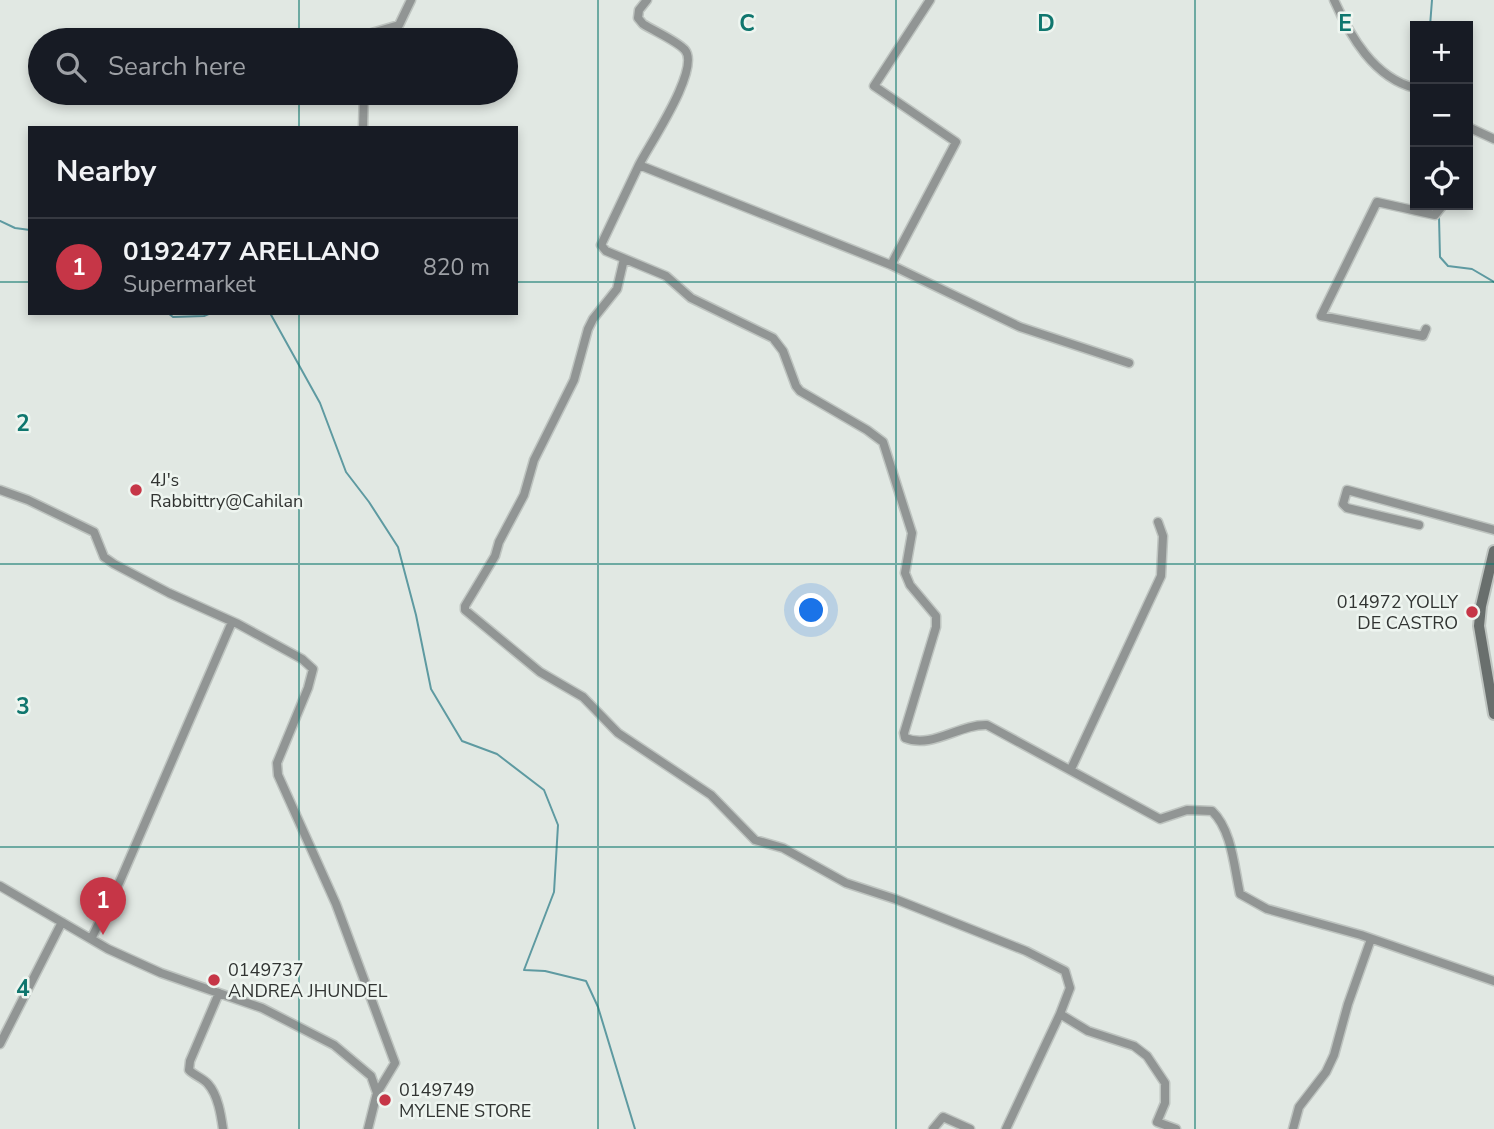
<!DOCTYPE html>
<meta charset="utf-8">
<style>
:root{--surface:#171b24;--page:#242831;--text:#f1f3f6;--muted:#9ea1a6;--line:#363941;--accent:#c63647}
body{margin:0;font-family:"Nunito Sans",sans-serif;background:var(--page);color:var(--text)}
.controls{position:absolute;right:21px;top:21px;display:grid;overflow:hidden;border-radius:0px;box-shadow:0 4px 10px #0003}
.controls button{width:63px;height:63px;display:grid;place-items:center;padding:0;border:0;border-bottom:2px solid var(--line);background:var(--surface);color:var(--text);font:35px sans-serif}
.you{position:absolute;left:812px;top:611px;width:24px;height:24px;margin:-18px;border:5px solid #fff;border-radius:50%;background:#1a73e8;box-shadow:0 0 0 10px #1a73e833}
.badge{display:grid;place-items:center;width:46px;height:46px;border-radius:50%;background:var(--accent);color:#fff;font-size:23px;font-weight:700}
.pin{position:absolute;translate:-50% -58px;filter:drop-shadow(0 2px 4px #0008)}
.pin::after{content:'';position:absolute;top:37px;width:24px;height:21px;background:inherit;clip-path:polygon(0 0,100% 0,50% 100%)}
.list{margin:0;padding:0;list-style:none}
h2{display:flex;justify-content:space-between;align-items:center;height:91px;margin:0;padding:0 28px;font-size:30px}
h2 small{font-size:23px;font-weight:400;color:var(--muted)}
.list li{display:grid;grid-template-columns:46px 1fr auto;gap:21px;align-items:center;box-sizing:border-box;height:98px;padding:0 28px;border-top:2px solid var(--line)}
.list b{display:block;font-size:26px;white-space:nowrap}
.list p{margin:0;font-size:23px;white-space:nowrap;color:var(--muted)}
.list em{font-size:23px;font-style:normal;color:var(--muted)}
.icon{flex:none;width:38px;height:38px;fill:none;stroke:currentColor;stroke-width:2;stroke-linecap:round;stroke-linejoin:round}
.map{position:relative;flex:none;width:1494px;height:1129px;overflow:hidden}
.search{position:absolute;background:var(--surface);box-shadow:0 4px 10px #0003;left:28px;top:28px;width:490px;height:77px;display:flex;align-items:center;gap:18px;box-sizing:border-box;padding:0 24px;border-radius:38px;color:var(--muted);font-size:26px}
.panel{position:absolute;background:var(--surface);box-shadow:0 4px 10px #0003;left:28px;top:126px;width:490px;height:189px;border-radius:0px}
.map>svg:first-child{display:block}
</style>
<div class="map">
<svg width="1494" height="1129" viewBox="0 0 1494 1129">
<rect width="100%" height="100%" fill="#e1e8e3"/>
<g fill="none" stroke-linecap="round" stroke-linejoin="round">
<path stroke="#5e9aa1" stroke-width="2" d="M1430,26L1432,0
M1439,217L1440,257L1448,266L1472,269L1494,282
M0,221L15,228L30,230
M168,313L173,317L204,316L211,313
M270,313L320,403L346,472L369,502L398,547L416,615L431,689L462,741L497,754L544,790L558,825L554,892L524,970L545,971L586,981L598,1007L635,1129"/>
<defs>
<path id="street" d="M1334,0C1350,36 1374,78 1415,88
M365,40V35L399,25L411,0
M1468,127L1494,139
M363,128L364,93
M639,165C649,145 701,69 685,50C677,41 654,31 643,24L638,18L639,10L647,0
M624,259L617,289L593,319L588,329L574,380L534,460L524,495L499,542L495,556L465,606V610L540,672L583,697L618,733L711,795L755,840L783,848L846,883L895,899L1026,951L1065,971L1070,988L1060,1014L1088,1031L1134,1046L1147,1056L1165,1083V1103L1157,1122L1176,1129
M891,265L956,142L874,86L930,0
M1426,329L1423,336L1321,316L1377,202L1435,215L1443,205
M1129,363L1020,327L891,265L639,165L601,245L606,251L666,276L691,298L773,338L783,351L796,386L800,391L867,430L883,442L912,533L905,573L910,585L936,616V627L904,733L905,738C932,749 959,724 987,725L1160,819L1187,810L1212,811C1232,830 1234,867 1240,894L1267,909L1361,935L1494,981
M0,490L28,500L94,532L104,557L114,564L169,593L238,624L302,659L313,669L308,688L277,763L278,775L336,904L395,1063L377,1093L368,1129
M1419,525L1347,508L1343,504L1347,490L1351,491L1494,530
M1071,769L1161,576L1163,536L1158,522
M0,886L108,949L161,973L262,1008L334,1045L371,1076L377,1093
M91,939L120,881L232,622
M219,993L190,1061L189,1070C195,1076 203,1078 208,1084C218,1095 221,1115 223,1129
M0,1044L62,922
M933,1129L943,1117L970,1129
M1006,1129L1060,1014
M1293,1129L1299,1107L1326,1072L1334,1055L1348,1004L1371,939"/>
<path id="secondary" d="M1494,551L1481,606L1479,626L1494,714"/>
</defs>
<use href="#street" stroke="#bec4c0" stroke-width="11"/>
<use href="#secondary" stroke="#bec4c0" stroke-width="14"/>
<use href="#street" stroke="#919594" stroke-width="8"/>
<use href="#secondary" stroke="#696f6d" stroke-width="10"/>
</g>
<path fill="none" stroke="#0f766e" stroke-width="2" stroke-opacity="0.55" d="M299,0V40M598,0V1129M896,0V1129M1195,0V1129M299,93V128M0,282H30M516,282H1494M299,313V1129M0,564H1494M0,847H1494"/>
<g fill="#c63647" stroke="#eef5f0" stroke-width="2.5">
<circle cx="136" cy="490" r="7"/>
<circle cx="1472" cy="612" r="7"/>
<circle cx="214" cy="980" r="7"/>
<circle cx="385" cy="1100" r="7"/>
</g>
<g text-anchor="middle" stroke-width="5" stroke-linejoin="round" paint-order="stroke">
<g font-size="18" fill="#313432" stroke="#eef5f0" text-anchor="start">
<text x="150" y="486">4J's<tspan x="150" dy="21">Rabbittry@Cahilan</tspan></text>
<text x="1458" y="608" text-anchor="end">014972 YOLLY<tspan x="1458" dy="21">DE CASTRO</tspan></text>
<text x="228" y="976">0149737<tspan x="228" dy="21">ANDREA JHUNDEL</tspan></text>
<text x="399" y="1096">0149749<tspan x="399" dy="21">MYLENE STORE</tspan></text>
</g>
</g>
<g font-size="23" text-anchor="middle" font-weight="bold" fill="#0f766e" stroke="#eef5f0" stroke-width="5" stroke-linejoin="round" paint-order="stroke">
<text x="747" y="31">C</text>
<text x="1046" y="31">D</text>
<text x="1345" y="31">E</text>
<text x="23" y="431">2</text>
<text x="23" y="714">3</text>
<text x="23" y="996">4</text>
</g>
</svg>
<div class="controls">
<button>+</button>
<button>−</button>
<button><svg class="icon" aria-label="locate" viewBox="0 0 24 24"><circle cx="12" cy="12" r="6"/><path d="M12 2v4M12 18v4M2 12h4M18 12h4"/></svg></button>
</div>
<div class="you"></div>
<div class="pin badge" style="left:103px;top:935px">1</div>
<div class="search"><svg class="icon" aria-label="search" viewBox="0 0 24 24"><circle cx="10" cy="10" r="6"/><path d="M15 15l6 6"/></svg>Search here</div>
<section class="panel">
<h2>Nearby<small></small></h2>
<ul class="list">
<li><span class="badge">1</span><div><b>0192477 ARELLANO</b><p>Supermarket</p></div><em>820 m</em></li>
</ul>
</section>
</div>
